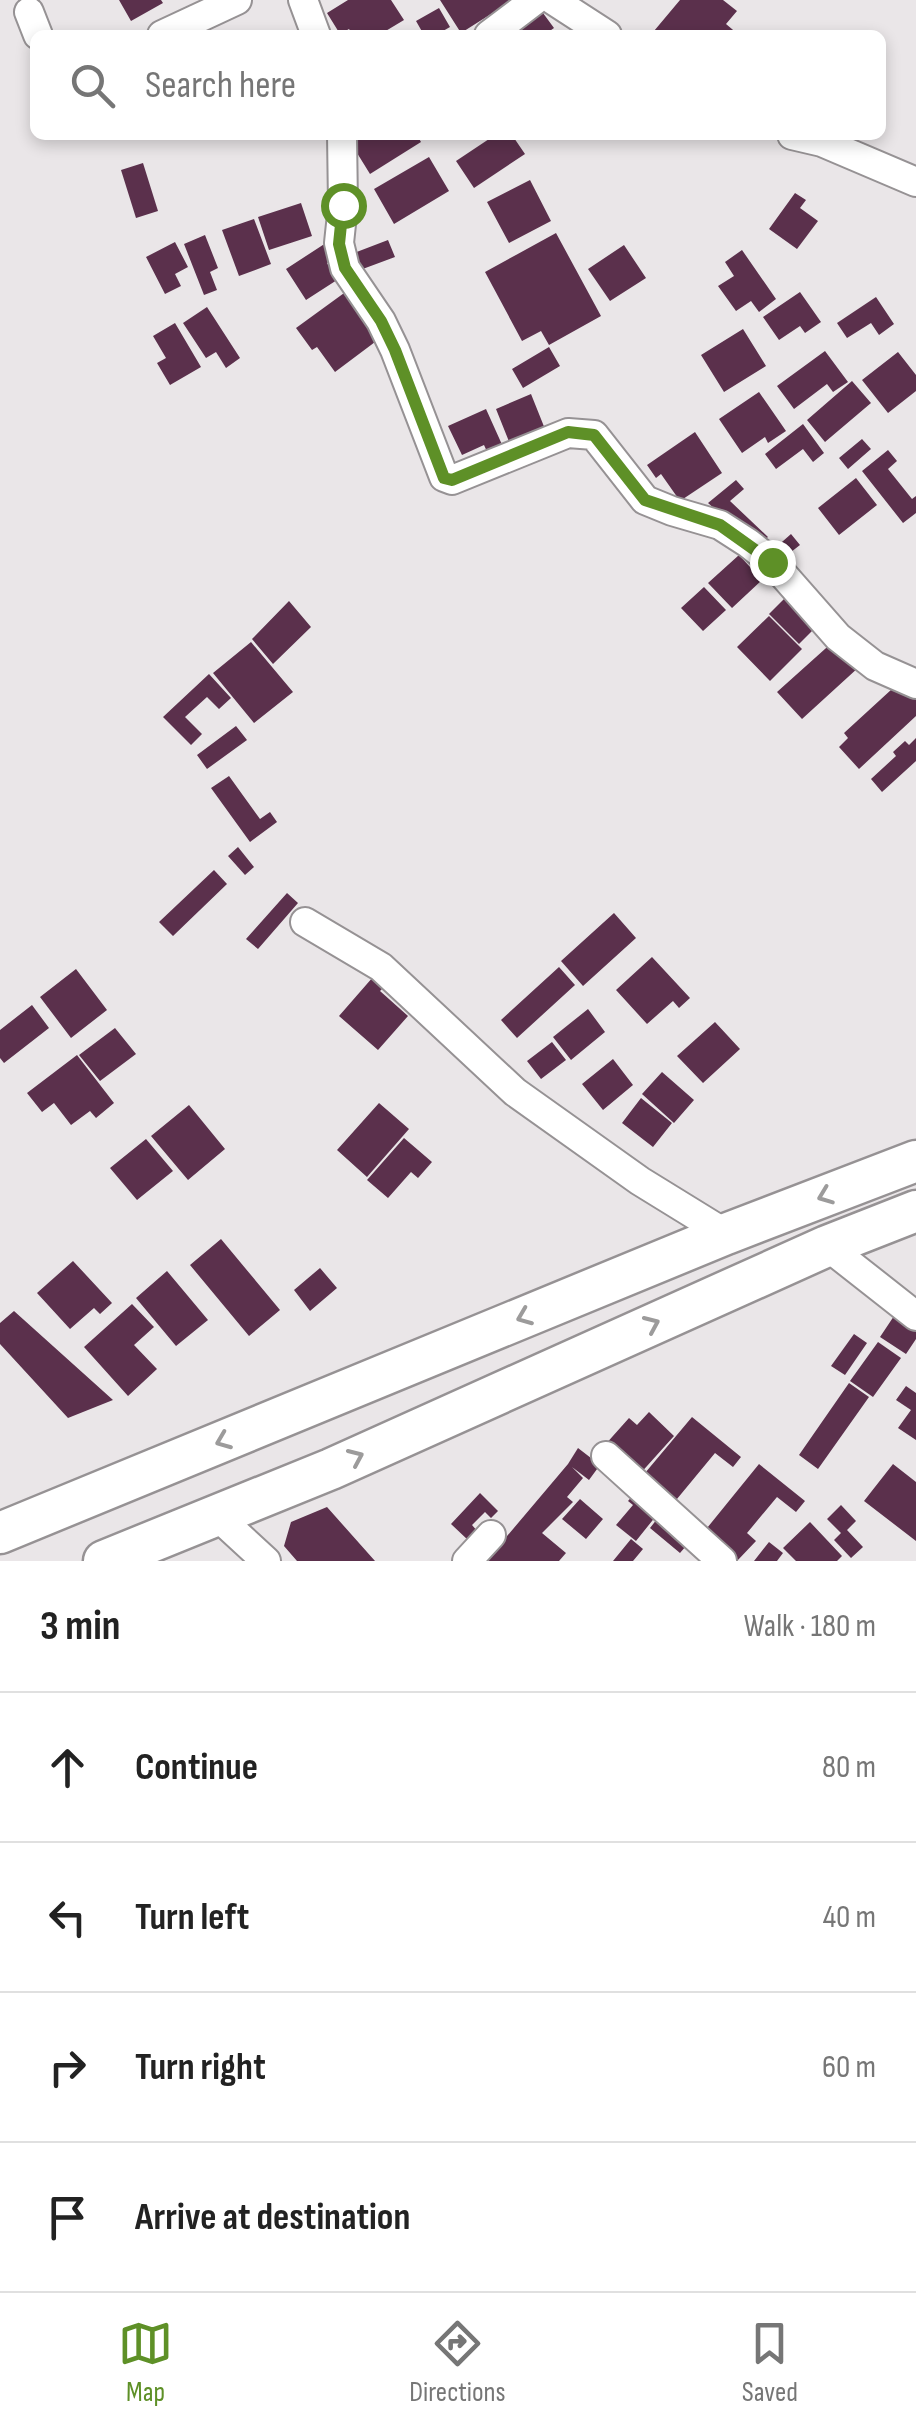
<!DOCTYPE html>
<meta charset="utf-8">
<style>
:root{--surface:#fff;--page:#f6f6f6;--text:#222;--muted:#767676;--line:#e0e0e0;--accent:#5e9027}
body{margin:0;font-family:"Sofia Sans Condensed",sans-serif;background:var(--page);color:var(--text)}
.stop{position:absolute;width:30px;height:30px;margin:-22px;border:8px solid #5e9027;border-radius:50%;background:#fff}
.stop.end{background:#5e9027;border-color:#fff;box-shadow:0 2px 10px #0008}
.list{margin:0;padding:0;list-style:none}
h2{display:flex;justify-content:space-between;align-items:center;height:130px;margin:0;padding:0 40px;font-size:42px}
h2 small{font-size:32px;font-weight:400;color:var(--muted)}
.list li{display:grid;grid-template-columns:65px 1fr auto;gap:30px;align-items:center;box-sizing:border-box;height:150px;padding:0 40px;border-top:2px solid var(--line)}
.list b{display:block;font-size:38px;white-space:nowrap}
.list em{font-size:32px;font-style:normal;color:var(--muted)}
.icon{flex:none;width:55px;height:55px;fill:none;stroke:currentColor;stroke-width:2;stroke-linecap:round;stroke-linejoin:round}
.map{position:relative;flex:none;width:916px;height:1561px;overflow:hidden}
.search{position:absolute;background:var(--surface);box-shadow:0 5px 15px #0003;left:30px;right:30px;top:30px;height:110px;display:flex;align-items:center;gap:25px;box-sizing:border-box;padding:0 35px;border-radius:15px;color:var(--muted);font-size:38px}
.sheet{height:730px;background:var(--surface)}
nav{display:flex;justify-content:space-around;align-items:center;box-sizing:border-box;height:140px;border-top:2px solid var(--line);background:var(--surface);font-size:28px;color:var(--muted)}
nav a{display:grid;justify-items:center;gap:5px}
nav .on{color:var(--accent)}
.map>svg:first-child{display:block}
</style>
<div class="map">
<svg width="916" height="1561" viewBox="0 0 916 1561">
<rect width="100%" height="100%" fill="#eae6e8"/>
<path fill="#5b304c" d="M119,0H161L163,3L131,21Z
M348,0H391L404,20L379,35H353L349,29L340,34L327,13Z
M440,0H513L461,33Z
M680,0H723L737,11L726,24L739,35H659L654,31Z
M439,8L450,27L436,35H424L416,21Z
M543,13L554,28L544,35H511Z
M357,135H417L421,142L370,174L349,140Z
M495,135H512L525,154L474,188L456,161Z
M429,157L449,191L394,224L374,189Z
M143,163L158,211L136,218L121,170Z
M530,180L551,221L509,243L487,202Z
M795,193L806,200L800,208L818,221L797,249L769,229Z
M301,203L312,236L269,250L258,217Z
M254,219L271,264L239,276L222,230Z
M556,233L601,316L549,345L541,331L522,341L485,272Z
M205,235L218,268L210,272L217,290L204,295L184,244Z
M388,240L395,257L360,270L354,253Z
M329,241L338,256L327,263L337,280L306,300L286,269Z
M175,242L188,267L175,274L181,286L165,294L146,257Z
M624,245L646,278L610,301L588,269Z
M742,250L776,299L759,312L751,301L736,311L718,286L734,276L725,262Z
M351,288L379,339L335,372L317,347L312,350L296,328Z
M800,292L821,322L805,333L800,326L779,340L763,317Z
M876,297L894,324L879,335L871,323L847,338L837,323Z
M207,307L240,358L226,368L216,352L206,358L183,323Z
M175,323L201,367L170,385L157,363L166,358L153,336Z
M743,329L766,366L724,392L701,355Z
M549,347L560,366L523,388L512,369Z
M825,351L848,382L833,392L827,384L794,409L777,386Z
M898,352L916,375V391L888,413L862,380Z
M852,381L871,403L825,442L807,420Z
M759,392L786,431L768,443L765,437L742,453L719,419Z
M531,394L547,434L512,449L496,409Z
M486,409L504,449L489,456L484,445L462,455L448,426Z
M803,424L824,453L813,462L803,449L776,469L765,454Z
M695,432L722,473L680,501L661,474L656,478L647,465Z
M862,439L871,449L848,469L839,458Z
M888,450L897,461L888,469L912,499L916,496V513L903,523L862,471Z
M856,478L877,505L839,535L818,508Z
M736,480L744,489L730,501L768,537L757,546L708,503Z
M791,534L800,545L782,559L774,549Z
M739,555L762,580L732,608L708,583Z
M704,587L726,610L703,631L681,608Z
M792,591L822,621L799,644L769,614Z
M289,601L311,627L273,664L252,639Z
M769,616L802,649L770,681L737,647Z
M835,640L859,667L802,719L777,692Z
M251,642L293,692L254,723L213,673Z
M209,674L231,698L219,709L207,697L185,717L202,734L191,745L163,717Z
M905,681L916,693V716L859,769L839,747L848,738L844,733L892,689L894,691Z
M236,726L247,740L207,769L197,755Z
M916,738V761L882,792L871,779L896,756L893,752L905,741L909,745Z
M229,776L260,819L270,812L277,822L250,842L211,788Z
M238,847L254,867L245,875L228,856Z
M214,870L227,884L173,936L159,922Z
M287,893L298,903L258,949L246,939Z
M614,913L636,938L583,986L561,961Z
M652,957L690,998L679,1008L673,1001L647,1024L616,990Z
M559,967L575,985L517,1038L501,1020Z
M76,969L107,1010L71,1038L40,997Z
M373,977L384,987L380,991L408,1016L378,1050L339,1016Z
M32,1005L49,1028L4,1063L0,1058V1030Z
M588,1009L605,1032L571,1060L553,1037Z
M715,1022L740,1049L703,1083L677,1056Z
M115,1028L136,1054L100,1081L79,1055Z
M552,1042L566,1060L541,1079L527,1061Z
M77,1055L114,1103L96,1118L90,1111L71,1125L54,1103L42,1112L27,1093Z
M613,1059L633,1085L603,1110L582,1084Z
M662,1072L694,1100L674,1123L642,1094Z
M641,1098L672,1123L653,1147L622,1123Z
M379,1103L409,1129L367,1177L337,1150Z
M189,1105L225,1149L188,1180L151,1136Z
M404,1138L432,1162L418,1178L411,1172L388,1198L367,1180Z
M146,1139L173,1171L137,1200L110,1168Z
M221,1239L280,1310L249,1336L190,1265Z
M73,1261L112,1303L100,1314L94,1308L70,1329L37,1293Z
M320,1268L337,1288L310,1311L294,1290Z
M167,1271L208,1320L176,1346L136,1298Z
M132,1304L154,1327L134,1345L157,1369L128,1396L84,1347Z
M14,1311L113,1400L68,1418L0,1344V1323Z
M896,1313L916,1326V1339L906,1354L880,1337Z
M854,1334L867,1343L845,1375L831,1366Z
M878,1342L901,1358L873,1397L850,1381Z
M849,1383L869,1397L818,1469L799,1455Z
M906,1386L916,1393V1440L898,1428L911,1410L896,1400Z
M649,1412L674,1436L638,1476L604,1446L629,1418L637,1425Z
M692,1417L741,1457L733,1467L715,1453L672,1505L640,1479Z
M578,1448L600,1465L589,1480L572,1467L583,1478L567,1497L573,1502L542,1533L566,1553L559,1561H486L568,1464Z
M759,1464L805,1501L796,1512L777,1497L747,1533L756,1541L737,1561L703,1533Z
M893,1464L916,1482V1541L864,1501Z
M636,1492L660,1511L636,1541L616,1525L633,1505L628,1501Z
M480,1493L498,1511L491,1518L485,1512L472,1525L478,1532L469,1541L451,1524Z
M580,1499L603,1519L586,1539L562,1519Z
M841,1505L856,1521L847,1530L863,1547L851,1558L834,1540L841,1533L827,1519Z
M327,1507L375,1561H297L284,1546L291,1522Z
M661,1514L692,1539L680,1553L650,1528Z
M810,1522L842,1556L837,1561H796L783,1548Z
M631,1539L643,1549L633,1561H613Z
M769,1542L783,1553L777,1561H754Z"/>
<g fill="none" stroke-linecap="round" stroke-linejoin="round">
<defs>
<path id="minor" d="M303,0L316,35
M553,0L607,35
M29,12L38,35
M162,35L237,0
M489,35L535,0
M342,135L343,205L339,243L345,268L381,321L395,350L444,477L452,480L568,433L594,435L645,500L672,511L720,525L748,543L772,562L838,637L875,666L916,684
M792,135L822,142L916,182
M305,922L381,967L515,1092L640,1181L726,1234
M827,1246L916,1316
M606,1456L722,1561
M216,1515L266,1561
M467,1561L491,1535"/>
<path id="secondary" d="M0,1533L726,1234L916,1161
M104,1561L331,1469L827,1246L916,1211"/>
</defs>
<use href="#minor" stroke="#969294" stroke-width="32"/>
<use href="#secondary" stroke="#969294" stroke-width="45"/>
<use href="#minor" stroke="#fff" stroke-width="28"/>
<use href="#secondary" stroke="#fff" stroke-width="40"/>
</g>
<defs><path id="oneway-chevron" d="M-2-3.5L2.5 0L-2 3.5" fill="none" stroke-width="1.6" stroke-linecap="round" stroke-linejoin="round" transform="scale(2.5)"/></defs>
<g stroke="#9c9b9b">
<use href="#oneway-chevron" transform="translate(825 1196) rotate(159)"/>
<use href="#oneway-chevron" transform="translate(524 1317) rotate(158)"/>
<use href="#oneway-chevron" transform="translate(652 1324) rotate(-24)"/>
<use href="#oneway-chevron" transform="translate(223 1441) rotate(158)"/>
<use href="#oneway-chevron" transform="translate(356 1457) rotate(-24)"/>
</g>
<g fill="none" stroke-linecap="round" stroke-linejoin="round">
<path stroke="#5e9027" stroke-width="12" d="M343,205L339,244L345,268L381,321L395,350L444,478L452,480L568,432L594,435L645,500L720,525L772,562"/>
</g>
</svg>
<div class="stop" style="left:343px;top:205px"></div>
<div class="stop end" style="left:772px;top:562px"></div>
<div class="search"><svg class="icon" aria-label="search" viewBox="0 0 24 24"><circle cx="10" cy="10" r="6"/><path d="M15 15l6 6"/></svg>Search here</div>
</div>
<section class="sheet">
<h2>3 min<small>Walk · 180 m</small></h2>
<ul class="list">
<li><svg class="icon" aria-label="ahead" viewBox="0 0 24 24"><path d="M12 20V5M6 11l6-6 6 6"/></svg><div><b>Continue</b></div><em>80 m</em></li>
<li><svg class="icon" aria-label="left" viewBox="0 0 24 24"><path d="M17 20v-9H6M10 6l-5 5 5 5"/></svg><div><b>Turn left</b></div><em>40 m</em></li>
<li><svg class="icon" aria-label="right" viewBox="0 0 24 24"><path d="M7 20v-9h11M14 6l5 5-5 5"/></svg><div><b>Turn right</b></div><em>60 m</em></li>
<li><svg class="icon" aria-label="arrive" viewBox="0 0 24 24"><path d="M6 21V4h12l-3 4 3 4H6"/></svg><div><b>Arrive at destination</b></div></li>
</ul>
</section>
<nav>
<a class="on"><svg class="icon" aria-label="map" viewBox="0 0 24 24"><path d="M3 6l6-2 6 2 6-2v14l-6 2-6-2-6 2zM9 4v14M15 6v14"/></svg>Map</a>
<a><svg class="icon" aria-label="directions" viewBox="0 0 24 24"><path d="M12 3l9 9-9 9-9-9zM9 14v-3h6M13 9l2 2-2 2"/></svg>Directions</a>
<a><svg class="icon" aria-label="saved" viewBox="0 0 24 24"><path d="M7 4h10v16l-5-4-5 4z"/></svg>Saved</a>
</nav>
